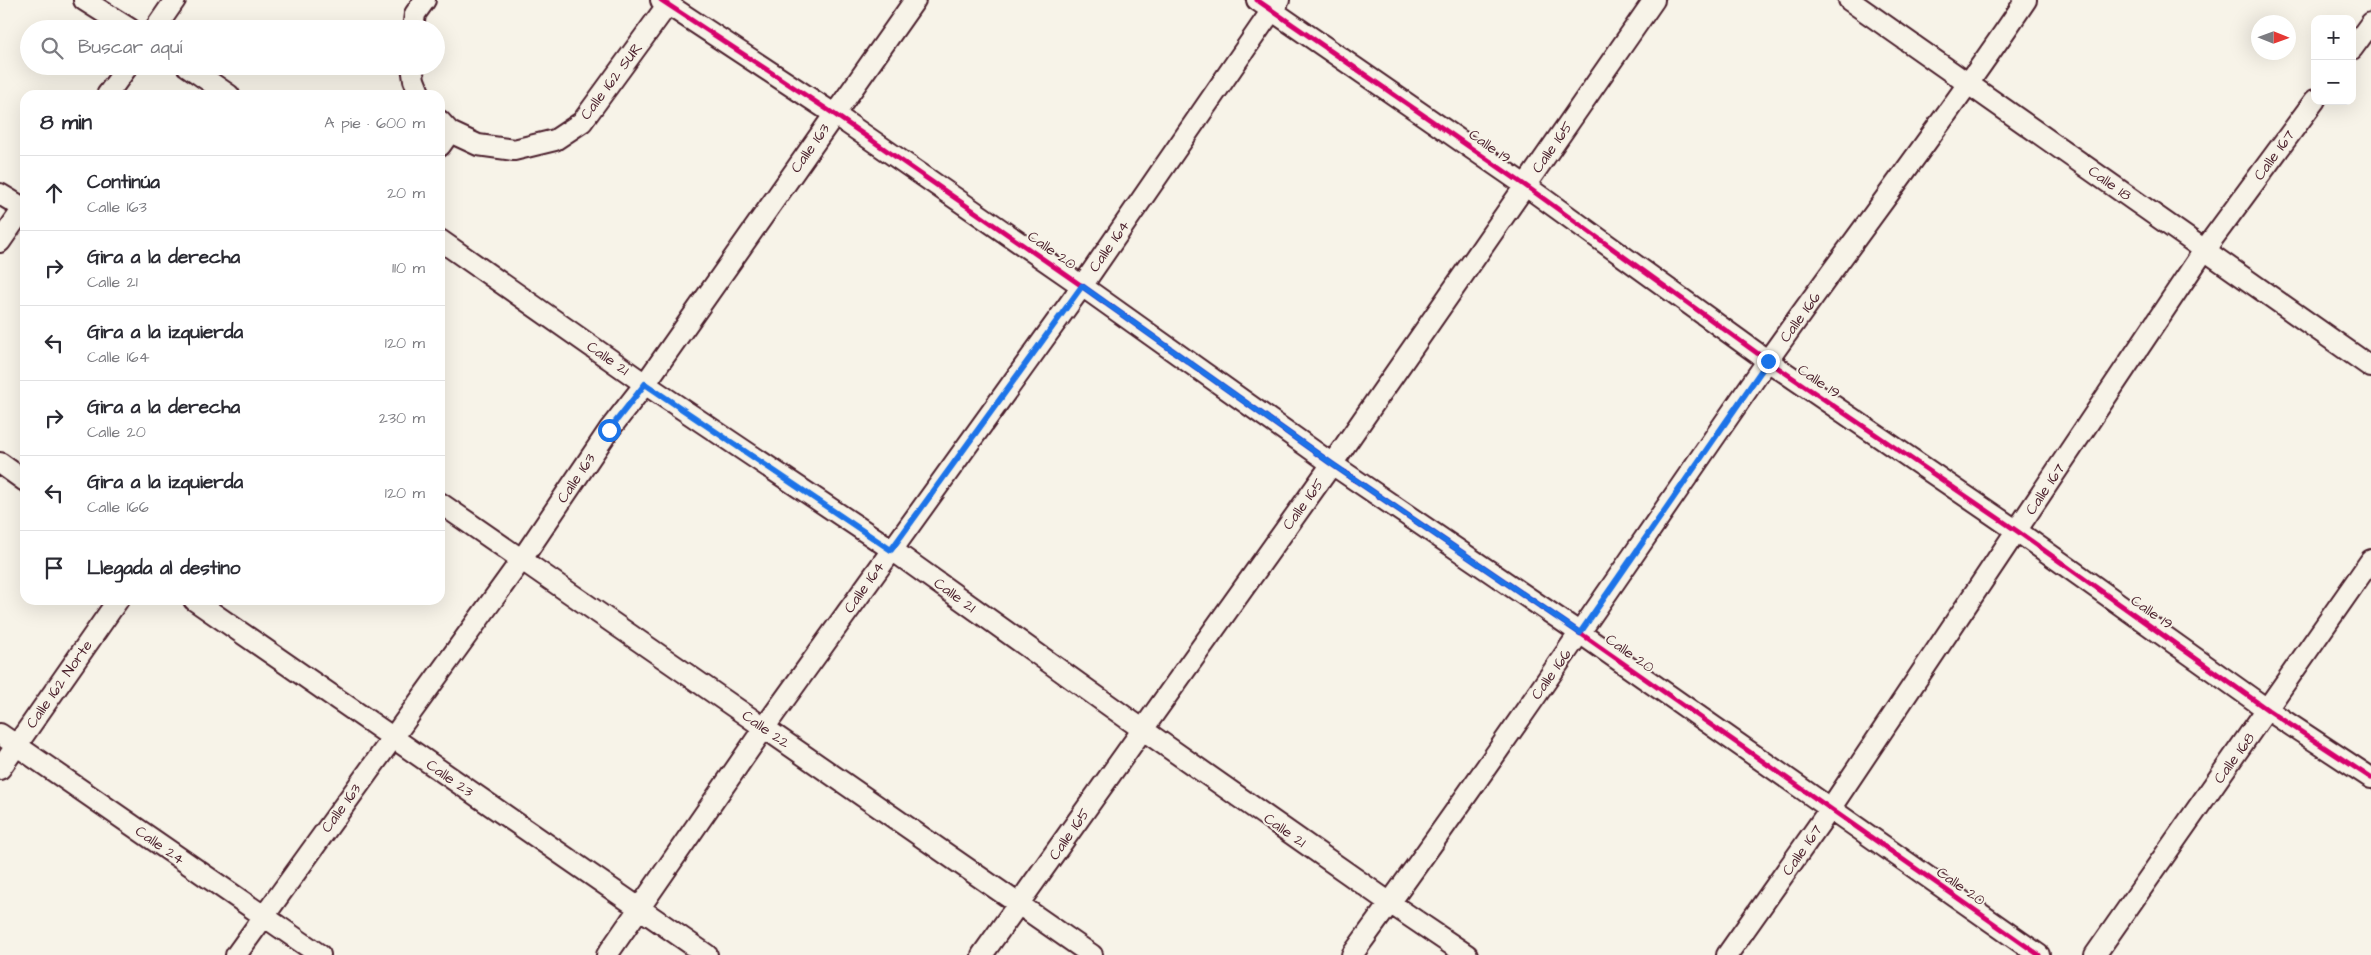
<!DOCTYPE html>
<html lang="es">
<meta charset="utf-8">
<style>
:root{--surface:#fff;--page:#f7f7f7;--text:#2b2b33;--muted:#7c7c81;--line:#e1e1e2}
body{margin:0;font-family:"Architects Daughter",sans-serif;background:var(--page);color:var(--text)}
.controls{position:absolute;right:15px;top:15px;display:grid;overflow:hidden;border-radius:10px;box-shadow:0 5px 20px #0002}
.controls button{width:45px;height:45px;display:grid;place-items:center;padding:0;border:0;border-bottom:1px solid var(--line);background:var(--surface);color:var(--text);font:25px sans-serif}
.compass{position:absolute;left:2251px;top:15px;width:45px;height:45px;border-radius:50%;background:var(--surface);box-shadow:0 5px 20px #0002;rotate:91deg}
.stop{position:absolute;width:15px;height:15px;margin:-11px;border:4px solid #1a73e8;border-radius:50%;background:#fff}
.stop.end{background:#1a73e8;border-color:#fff;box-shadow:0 1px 5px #0008}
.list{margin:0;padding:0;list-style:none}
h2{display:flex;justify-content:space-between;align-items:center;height:65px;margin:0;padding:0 20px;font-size:21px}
h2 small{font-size:16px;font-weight:400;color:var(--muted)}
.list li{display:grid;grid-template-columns:32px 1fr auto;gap:15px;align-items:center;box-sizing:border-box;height:75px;padding:0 20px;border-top:1px solid var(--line)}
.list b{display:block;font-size:19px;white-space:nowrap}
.list p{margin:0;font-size:16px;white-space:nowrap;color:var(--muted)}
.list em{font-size:16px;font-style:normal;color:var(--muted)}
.icon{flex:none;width:28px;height:28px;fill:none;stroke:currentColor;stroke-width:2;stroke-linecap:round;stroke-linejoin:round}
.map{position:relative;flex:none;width:2371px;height:955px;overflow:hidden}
.search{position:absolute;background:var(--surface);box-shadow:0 5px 20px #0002;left:20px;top:20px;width:425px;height:55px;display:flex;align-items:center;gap:12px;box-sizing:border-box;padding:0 18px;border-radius:28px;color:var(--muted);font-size:19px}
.panel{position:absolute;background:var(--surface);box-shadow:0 5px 20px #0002;left:20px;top:90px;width:425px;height:515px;border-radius:15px}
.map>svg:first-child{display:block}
</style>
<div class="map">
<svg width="2371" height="955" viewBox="0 0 2371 955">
<rect width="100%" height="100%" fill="#f7f3e8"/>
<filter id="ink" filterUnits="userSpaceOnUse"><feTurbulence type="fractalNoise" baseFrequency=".02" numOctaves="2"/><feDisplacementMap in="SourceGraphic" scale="10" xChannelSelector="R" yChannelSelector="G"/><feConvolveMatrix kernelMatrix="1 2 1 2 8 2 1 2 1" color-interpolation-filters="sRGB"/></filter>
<g filter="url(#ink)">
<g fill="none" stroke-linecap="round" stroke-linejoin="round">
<defs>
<path id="minor" d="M84,0L130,29
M661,0L834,114L1082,286L1332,464L1580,633L2039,955
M1257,0L1526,186L1768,361L2017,531L2268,710L2371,778
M1849,0L2371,367
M155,29L175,0
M413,29L415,14L425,0
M2352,49L2371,23
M187,66L229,95
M412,66L414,80L420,95
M107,95L128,66
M440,121L450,132L440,146
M450,132L478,145L514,150L555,140L582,122L671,0
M0,194L25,209
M440,240L645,384L891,549L1142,729L1390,903L1467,955
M0,242L25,206
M0,463L25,481
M440,503L1092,955
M194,600L707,955
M0,734L320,955
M0,769L118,600
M236,955L522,559L609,430L645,384L915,0
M607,955L764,728L1082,286L1279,0
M982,955L1332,464L1654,0
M1352,955C1494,761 1628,561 1766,363C1852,241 1943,124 2026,0
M1727,955L1830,809L2205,249L2315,100
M2095,955L2371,560"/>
</defs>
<use href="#minor" stroke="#4a1f2b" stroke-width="24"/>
<use href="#minor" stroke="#f7f3e8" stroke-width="20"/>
<defs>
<path id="cycleway" d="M661,0L834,114L1082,286L1332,464L1580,633L2039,955
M1257,0L1526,186L1768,361L2017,531L2268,710L2371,778"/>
</defs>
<use href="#cycleway" stroke="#f7f3e8" stroke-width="8"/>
<use href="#cycleway" stroke="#d6006c" stroke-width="5"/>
</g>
</g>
<g fill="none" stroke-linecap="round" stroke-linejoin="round" filter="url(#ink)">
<path stroke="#1a73e8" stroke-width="6" d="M609,430L645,384L891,550L1082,286L1332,464L1580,633L1768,361"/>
</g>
<g text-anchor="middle" stroke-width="4" stroke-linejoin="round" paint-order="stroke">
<g font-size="15" fill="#4a1f2b" stroke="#f7f3e8">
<text transform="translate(611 81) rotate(-53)" y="5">Calle 162 SUR</text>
<text transform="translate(1490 146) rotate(35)" y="5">Calle 19</text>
<text transform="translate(1552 147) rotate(-55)" y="5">Calle 165</text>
<text transform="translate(810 148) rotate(-55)" y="5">Calle 163</text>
<text transform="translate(2274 155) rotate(-54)" y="5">Calle 167</text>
<text transform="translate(2110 183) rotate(35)" y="5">Calle 18</text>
<text transform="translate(1109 246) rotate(-55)" y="5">Calle 164</text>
<text transform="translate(1052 250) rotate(35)" y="5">Calle 20</text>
<text transform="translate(1800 317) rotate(-54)" y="5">Calle 166</text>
<text transform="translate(608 358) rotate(35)" y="5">Calle 21</text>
<text transform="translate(1819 381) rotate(34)" y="5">Calle 19</text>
<text transform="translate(576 478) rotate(-56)" y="5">Calle 163</text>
<text transform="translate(2045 489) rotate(-56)" y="5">Calle 167</text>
<text transform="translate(1303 504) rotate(-54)" y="5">Calle 165</text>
<text transform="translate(864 587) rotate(-55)" y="5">Calle 164</text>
<text transform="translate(955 595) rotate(36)" y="5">Calle 21</text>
<text transform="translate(2152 612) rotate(35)" y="5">Calle 19</text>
<text transform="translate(1630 653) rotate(35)" y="5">Calle 20</text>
<text transform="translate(1551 674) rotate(-55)" y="5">Calle 166</text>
<text transform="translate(59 684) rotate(-55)" y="5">Calle 162 Norte</text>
<text transform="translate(766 729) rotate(35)" y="5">Calle 22</text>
<text transform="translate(2234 758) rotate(-54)" y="5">Calle 168</text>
<text transform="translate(450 778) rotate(35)" y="5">Calle 23</text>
<text transform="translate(341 808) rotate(-54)" y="5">Calle 163</text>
<text transform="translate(1285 830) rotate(35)" y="5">Calle 21</text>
<text transform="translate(1069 834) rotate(-55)" y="5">Calle 165</text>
<text transform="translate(160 845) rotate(35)" y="5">Calle 24</text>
<text transform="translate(1802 850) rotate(-55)" y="5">Calle 167</text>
<text transform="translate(1961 886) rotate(35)" y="5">Calle 20</text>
</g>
</g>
</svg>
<div class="controls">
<button>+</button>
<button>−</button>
</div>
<svg class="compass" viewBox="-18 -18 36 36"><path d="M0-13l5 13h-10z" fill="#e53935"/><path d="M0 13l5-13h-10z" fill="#7c7c81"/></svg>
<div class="stop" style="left:609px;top:430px"></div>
<div class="stop end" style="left:1768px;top:361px"></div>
<div class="search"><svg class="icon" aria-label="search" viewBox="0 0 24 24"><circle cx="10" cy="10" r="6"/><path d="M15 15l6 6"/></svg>Buscar aquí</div>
<section class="panel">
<h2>8 min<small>A pie · 600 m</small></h2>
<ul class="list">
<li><svg class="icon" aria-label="ahead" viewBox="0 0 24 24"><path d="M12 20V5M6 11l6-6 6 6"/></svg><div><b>Continúa</b><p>Calle 163</p></div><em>20 m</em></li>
<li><svg class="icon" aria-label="right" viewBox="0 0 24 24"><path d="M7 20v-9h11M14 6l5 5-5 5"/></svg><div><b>Gira a la derecha</b><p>Calle 21</p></div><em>110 m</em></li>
<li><svg class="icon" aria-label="left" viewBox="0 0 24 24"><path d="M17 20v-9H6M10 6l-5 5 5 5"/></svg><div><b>Gira a la izquierda</b><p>Calle 164</p></div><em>120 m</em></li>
<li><svg class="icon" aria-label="right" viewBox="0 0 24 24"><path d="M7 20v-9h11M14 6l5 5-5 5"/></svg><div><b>Gira a la derecha</b><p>Calle 20</p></div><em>230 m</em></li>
<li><svg class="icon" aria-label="left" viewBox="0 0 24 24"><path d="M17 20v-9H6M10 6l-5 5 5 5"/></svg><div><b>Gira a la izquierda</b><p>Calle 166</p></div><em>120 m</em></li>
<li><svg class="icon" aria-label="arrive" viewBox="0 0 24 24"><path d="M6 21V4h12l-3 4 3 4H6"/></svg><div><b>Llegada al destino</b></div></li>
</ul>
</section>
</div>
